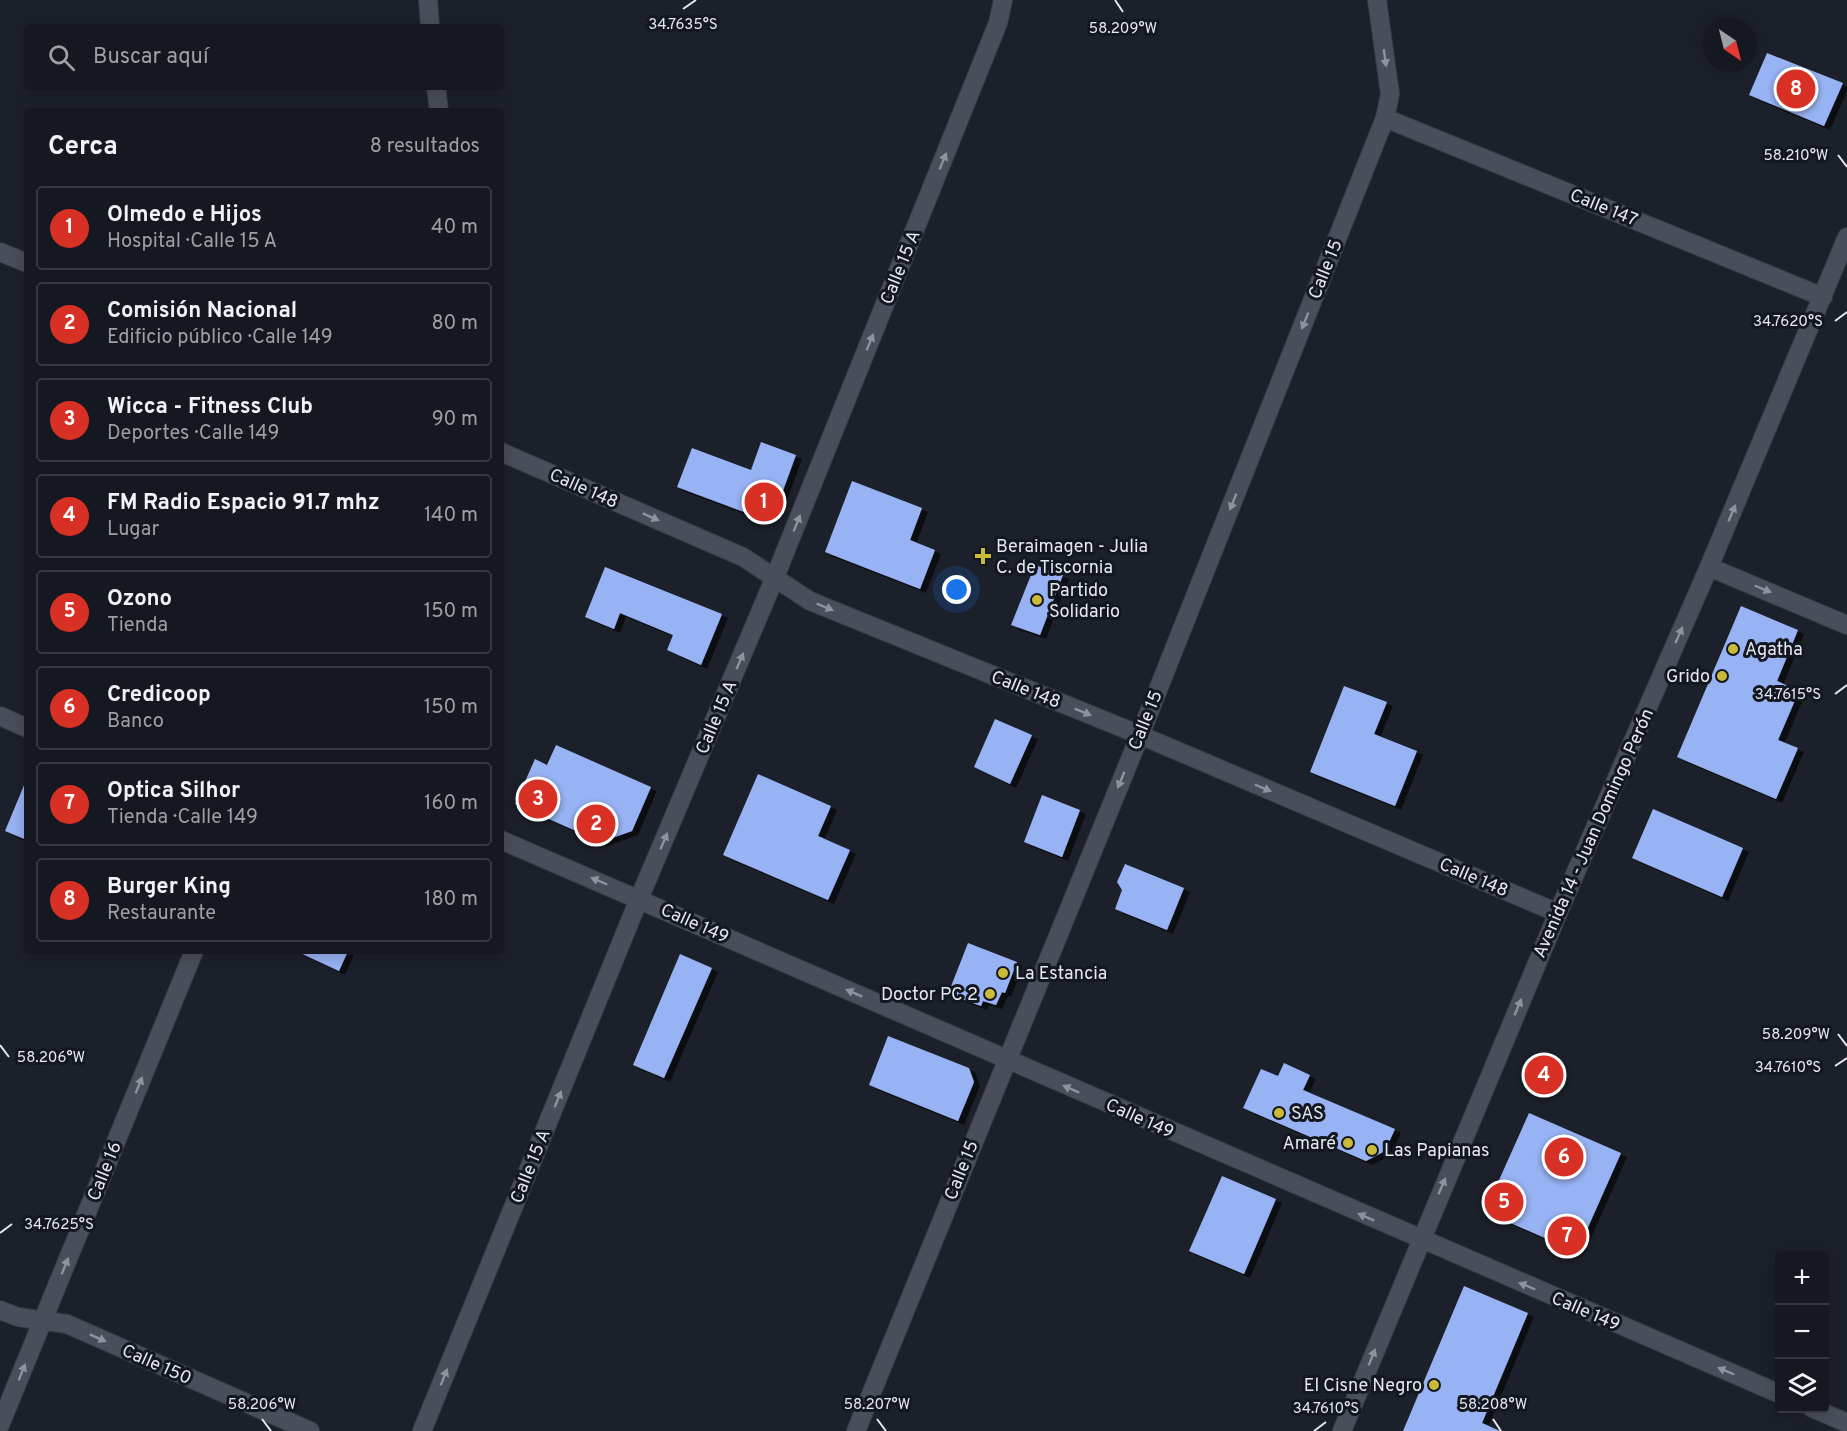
<!DOCTYPE html>
<html lang="es">
<meta charset="utf-8">
<style>
:root{--surface:#151820;--page:#1e2129;--text:#f1f3f6;--muted:#9da0a5;--line:#34373e;--accent:#d93025}
body{margin:0;font-family:Overpass,sans-serif;background:var(--page);color:var(--text)}
.controls{position:absolute;right:18px;bottom:18px;display:grid;overflow:hidden;border-radius:6px;box-shadow:0 3px 15px #0003}
.controls button{width:54px;height:54px;display:grid;place-items:center;padding:0;border:0;border-bottom:2px solid var(--line);background:var(--surface);color:var(--text);font:30px sans-serif}
.compass{position:absolute;left:1703px;top:18px;width:54px;height:54px;border-radius:50%;background:var(--surface);box-shadow:0 3px 15px #0003;rotate:145deg}
.you{position:absolute;left:957px;top:590px;width:21px;height:21px;margin:-15px;border:4px solid #fff;border-radius:50%;background:#1a73e8;box-shadow:0 0 0 9px #1a73e833}
.badge{display:grid;place-items:center;width:39px;height:39px;border-radius:50%;background:var(--accent);color:#fff;font-size:20px;font-weight:700}
.pin{position:absolute;translate:-50% -50%;border:3px solid #fff;box-shadow:0 2px 6px #0006}
.list{margin:0;padding:0;list-style:none}
h2{display:flex;justify-content:space-between;align-items:center;height:78px;margin:0;padding:0 24px;font-size:26px}
h2 small{font-size:20px;font-weight:400;color:var(--muted)}
.list li{display:grid;grid-template-columns:39px 1fr auto;gap:18px;align-items:center;box-sizing:border-box;height:84px;margin:0 12px 12px;padding:0 12px;border:2px solid var(--line);border-radius:6px}
.list b{display:block;font-size:22px;white-space:nowrap}
.list p{margin:0;font-size:20px;white-space:nowrap;color:var(--muted)}
.list em{font-size:20px;font-style:normal;color:var(--muted)}
.icon{flex:none;width:33px;height:33px;fill:none;stroke:currentColor;stroke-width:2;stroke-linecap:round;stroke-linejoin:round}
.map{position:relative;flex:none;width:1847px;height:1431px;overflow:hidden}
.search{position:absolute;background:var(--surface);box-shadow:0 3px 15px #0003;left:24px;top:24px;width:480px;height:66px;display:flex;align-items:center;gap:15px;box-sizing:border-box;padding:0 21px;border-radius:6px;color:var(--muted);font-size:22px}
.panel{position:absolute;background:var(--surface);box-shadow:0 3px 15px #0003;left:24px;top:108px;width:480px;height:846px;border-radius:6px}
.map>svg:first-child{display:block}
</style>
<div class="map">
<svg width="1847" height="1431" viewBox="0 0 1847 1431">
<defs>
<filter id="shadow"><feDropShadow dx="6" dy="4" stdDeviation="0" flood-color="#0009"/></filter>
</defs>
<rect width="100%" height="100%" fill="#1c202a"/>
<path fill="#98b3f4" filter="url(#shadow)" d="M1767,53L1843,83L1824,126L1749,95Z
M761,442L796,455L777,507L752,515L677,487L692,448L751,470Z
M852,481L922,508L910,540L935,550L920,589L825,552Z
M1035,565L1063,575L1040,635L1011,625Z
M605,567L722,614L701,665L667,650L673,635L620,613L614,629L585,617Z
M1741,606L1798,630L1777,681L1799,691L1778,740L1798,748L1776,799L1677,757Z
M1344,686L1387,702L1374,734L1417,751L1395,806L1310,772Z
M995,719L1032,735L1010,784L974,767Z
M556,745L651,787L632,831L601,842L515,804L535,759L547,765Z
M758,774L831,806L818,836L850,850L828,900L723,855Z
M27,778V840L5,831Z
M1042,795L1080,810L1062,857L1024,842Z
M1653,809L1743,848L1722,897L1632,858Z
M1125,864L1184,888L1167,930L1115,909L1122,890L1117,882Z
M968,943L1017,962L1005,993L1002,992L996,1005L983,1001L981,1006L948,994Z
M296,951H348L339,971Z
M680,954L712,968L664,1078L633,1065Z
M888,1036L969,1068L974,1082L958,1121L869,1085Z
M1284,1063L1310,1075L1303,1090L1395,1129L1385,1151L1366,1161L1243,1108L1261,1069L1278,1076Z
M1529,1113L1621,1153L1577,1252L1499,1218L1491,1198Z
M1222,1176L1276,1199L1244,1274L1189,1251Z
M1464,1286L1528,1313L1482,1423L1500,1431H1403Z"/>
<g fill="none" stroke-linecap="round" stroke-linejoin="round">
<defs>
<path id="street" d="M428,0L430,27
M436,87L439,111
M1385,118L1823,297
M0,252L27,263
M501,452L743,557L810,601L1140,735L1558,913
M1709,567L1847,625
M0,716L27,728
M501,840L1780,1394
M0,1310L18,1317L67,1324L310,1431
M1812,1408L1847,1423
M0,1425L194,951
M422,1431L639,899L775,577L998,23L1003,0"/>
<path id="secondary" d="M856,1431L1140,735L1385,118L1390,94L1377,0
M1342,1431L1558,913L1709,567L1847,237"/>
</defs>
<use href="#street" stroke="#373b43" stroke-width="20"/>
<use href="#secondary" stroke="#373b43" stroke-width="20"/>
<use href="#street" stroke="#494e5a" stroke-width="18"/>
<use href="#secondary" stroke="#494e5a" stroke-width="18"/>
</g>
<defs><path id="oneway-solid" d="M-6-.8H1V-3.2L6.5 0L1 3.2V.8H-6Z" transform="scale(1.5)"/></defs>
<g fill="#8f939d">
<use href="#oneway-solid" transform="translate(1385 58) rotate(82)"/>
<use href="#oneway-solid" transform="translate(943 161) rotate(-68)"/>
<use href="#oneway-solid" transform="translate(1305 321) rotate(112)"/>
<use href="#oneway-solid" transform="translate(870 342) rotate(-68)"/>
<use href="#oneway-solid" transform="translate(1233 502) rotate(112)"/>
<use href="#oneway-solid" transform="translate(1732 513) rotate(-67)"/>
<use href="#oneway-solid" transform="translate(651 517) rotate(24)"/>
<use href="#oneway-solid" transform="translate(797 523) rotate(-68)"/>
<use href="#oneway-solid" transform="translate(1763 589) rotate(23)"/>
<use href="#oneway-solid" transform="translate(825 607) rotate(22)"/>
<use href="#oneway-solid" transform="translate(1679 635) rotate(-66)"/>
<use href="#oneway-solid" transform="translate(740 661) rotate(-67)"/>
<use href="#oneway-solid" transform="translate(1083 712) rotate(22)"/>
<use href="#oneway-solid" transform="translate(1121 780) rotate(113)"/>
<use href="#oneway-solid" transform="translate(1263 788) rotate(23)"/>
<use href="#oneway-solid" transform="translate(664 841) rotate(-67)"/>
<use href="#oneway-solid" transform="translate(599 881) rotate(-157)"/>
<use href="#oneway-solid" transform="translate(854 993) rotate(-156)"/>
<use href="#oneway-solid" transform="translate(1518 1007) rotate(-67)"/>
<use href="#oneway-solid" transform="translate(139 1085) rotate(-68)"/>
<use href="#oneway-solid" transform="translate(1071 1089) rotate(-156)"/>
<use href="#oneway-solid" transform="translate(558 1099) rotate(-68)"/>
<use href="#oneway-solid" transform="translate(1442 1186) rotate(-67)"/>
<use href="#oneway-solid" transform="translate(1366 1217) rotate(-156)"/>
<use href="#oneway-solid" transform="translate(65 1266) rotate(-68)"/>
<use href="#oneway-solid" transform="translate(1527 1286) rotate(-157)"/>
<use href="#oneway-solid" transform="translate(98 1338) rotate(24)"/>
<use href="#oneway-solid" transform="translate(1372 1357) rotate(-68)"/>
<use href="#oneway-solid" transform="translate(1726 1371) rotate(-157)"/>
<use href="#oneway-solid" transform="translate(22 1372) rotate(-68)"/>
<use href="#oneway-solid" transform="translate(444 1377) rotate(-68)"/>
</g>
<path fill="none" stroke="#e5e8ef" stroke-width="2" d="M1115,0L1123,12M683,9L696,0M1838,155L1847,167M1835,321L1847,312M1835,694L1847,685M1838,1034L1847,1046M0,1045L9,1057M1835,1066L1847,1058M0,1233L12,1224M262,1419L271,1431M877,1419L886,1431M1493,1419L1501,1431M1314,1431L1326,1422"/>
<g fill="#c9ba3a" stroke="#131721" stroke-width="2">
<path d="M980 547h6v6h6v6h-6v6h-6v-6h-6v-6h6z"/>
<circle cx="1037" cy="600" r="6"/>
<circle cx="1733" cy="649" r="6"/>
<circle cx="1722" cy="676" r="6"/>
<circle cx="1003" cy="973" r="6"/>
<circle cx="990" cy="994" r="6"/>
<circle cx="1279" cy="1113" r="6"/>
<circle cx="1348" cy="1143" r="6"/>
<circle cx="1372" cy="1150" r="6"/>
<circle cx="1434" cy="1385" r="6"/>
</g>
<g text-anchor="middle" stroke-width="6" stroke-linejoin="round" paint-order="stroke">
<g font-size="18" fill="#e5e8ef" stroke="#131721">
<text transform="translate(1604 207) rotate(22)" y="6">Calle 147</text>
<text transform="translate(900 267) rotate(-68)" y="6">Calle 15 A</text>
<text transform="translate(1325 269) rotate(-68)" y="6">Calle 15</text>
<text transform="translate(584 488) rotate(24)" y="6">Calle 148</text>
<text transform="translate(1026 689) rotate(22)" y="6">Calle 148</text>
<text transform="translate(716 717) rotate(-67)" y="6">Calle 15 A</text>
<text transform="translate(1145 720) rotate(-68)" y="6">Calle 15</text>
<text transform="translate(1593 833) rotate(-66)" y="6">Avenida 14 - Juan Domingo Perón</text>
<text transform="translate(1474 877) rotate(23)" y="6">Calle 148</text>
<text transform="translate(695 923) rotate(24)" y="6">Calle 149</text>
<text transform="translate(1140 1118) rotate(24)" y="6">Calle 149</text>
<text transform="translate(530 1166) rotate(-68)" y="6">Calle 15 A</text>
<text transform="translate(961 1170) rotate(-68)" y="6">Calle 15</text>
<text transform="translate(104 1171) rotate(-68)" y="6">Calle 16</text>
<text transform="translate(1586 1311) rotate(23)" y="6">Calle 149</text>
<text transform="translate(157 1364) rotate(24)" y="6">Calle 150</text>
</g>
<g font-size="18" fill="#e5e8ef" stroke="#131721" text-anchor="start">
<text x="996" y="552">Beraimagen - Julia<tspan x="996" dy="21">C. de Tiscornia</tspan></text>
<text x="1049" y="596">Partido<tspan x="1049" dy="21">Solidario</tspan></text>
<text x="1745" y="655">Agatha</text>
<text x="1710" y="682" text-anchor="end">Grido</text>
<text x="1015" y="979">La Estancia</text>
<text x="978" y="1000" text-anchor="end">Doctor PC 2</text>
<text x="1291" y="1119">SAS</text>
<text x="1336" y="1149" text-anchor="end">Amaré</text>
<text x="1384" y="1156">Las Papianas</text>
<text x="1422" y="1391" text-anchor="end">El Cisne Negro</text>
</g>
</g>
<g font-size="15" text-anchor="middle" fill="#e5e8ef" stroke="#131721" stroke-width="6" stroke-linejoin="round" paint-order="stroke">
<text x="683" y="29">34.7635°S</text>
<text x="1123" y="33">58.209°W</text>
<text x="1796" y="160">58.210°W</text>
<text x="1788" y="326">34.7620°S</text>
<text x="1788" y="699">34.7615°S</text>
<text x="1796" y="1039">58.209°W</text>
<text x="51" y="1062">58.206°W</text>
<text x="1788" y="1072">34.7610°S</text>
<text x="59" y="1229">34.7625°S</text>
<text x="262" y="1409">58.206°W</text>
<text x="877" y="1409">58.207°W</text>
<text x="1493" y="1409">58.208°W</text>
<text x="1326" y="1413">34.7610°S</text>
</g>
</svg>
<div class="controls">
<button>+</button>
<button>−</button>
<button><svg class="icon" aria-label="layers" viewBox="0 0 24 24"><path d="M12 4l9 5-9 5-9-5zM3 14l9 5 9-5"/></svg></button>
</div>
<svg class="compass" viewBox="-18 -18 36 36"><path d="M0-13l5 13h-10z" fill="#e53935"/><path d="M0 13l5-13h-10z" fill="#9da0a5"/></svg>
<div class="you"></div>
<div class="pin badge" style="left:764px;top:502px">1</div>
<div class="pin badge" style="left:596px;top:824px">2</div>
<div class="pin badge" style="left:538px;top:799px">3</div>
<div class="pin badge" style="left:1544px;top:1075px">4</div>
<div class="pin badge" style="left:1504px;top:1202px">5</div>
<div class="pin badge" style="left:1564px;top:1157px">6</div>
<div class="pin badge" style="left:1567px;top:1236px">7</div>
<div class="pin badge" style="left:1796px;top:89px">8</div>
<div class="search"><svg class="icon" aria-label="search" viewBox="0 0 24 24"><circle cx="10" cy="10" r="6"/><path d="M15 15l6 6"/></svg>Buscar aquí</div>
<section class="panel">
<h2>Cerca<small>8 resultados</small></h2>
<ul class="list">
<li><span class="badge">1</span><div><b>Olmedo e Hijos</b><p>Hospital · Calle 15 A</p></div><em>40 m</em></li>
<li><span class="badge">2</span><div><b>Comisión Nacional</b><p>Edificio público · Calle 149</p></div><em>80 m</em></li>
<li><span class="badge">3</span><div><b>Wicca - Fitness Club</b><p>Deportes · Calle 149</p></div><em>90 m</em></li>
<li><span class="badge">4</span><div><b>FM Radio Espacio 91.7 mhz</b><p>Lugar</p></div><em>140 m</em></li>
<li><span class="badge">5</span><div><b>Ozono</b><p>Tienda</p></div><em>150 m</em></li>
<li><span class="badge">6</span><div><b>Credicoop</b><p>Banco</p></div><em>150 m</em></li>
<li><span class="badge">7</span><div><b>Optica Silhor</b><p>Tienda · Calle 149</p></div><em>160 m</em></li>
<li><span class="badge">8</span><div><b>Burger King</b><p>Restaurante</p></div><em>180 m</em></li>
</ul>
</section>
</div>
